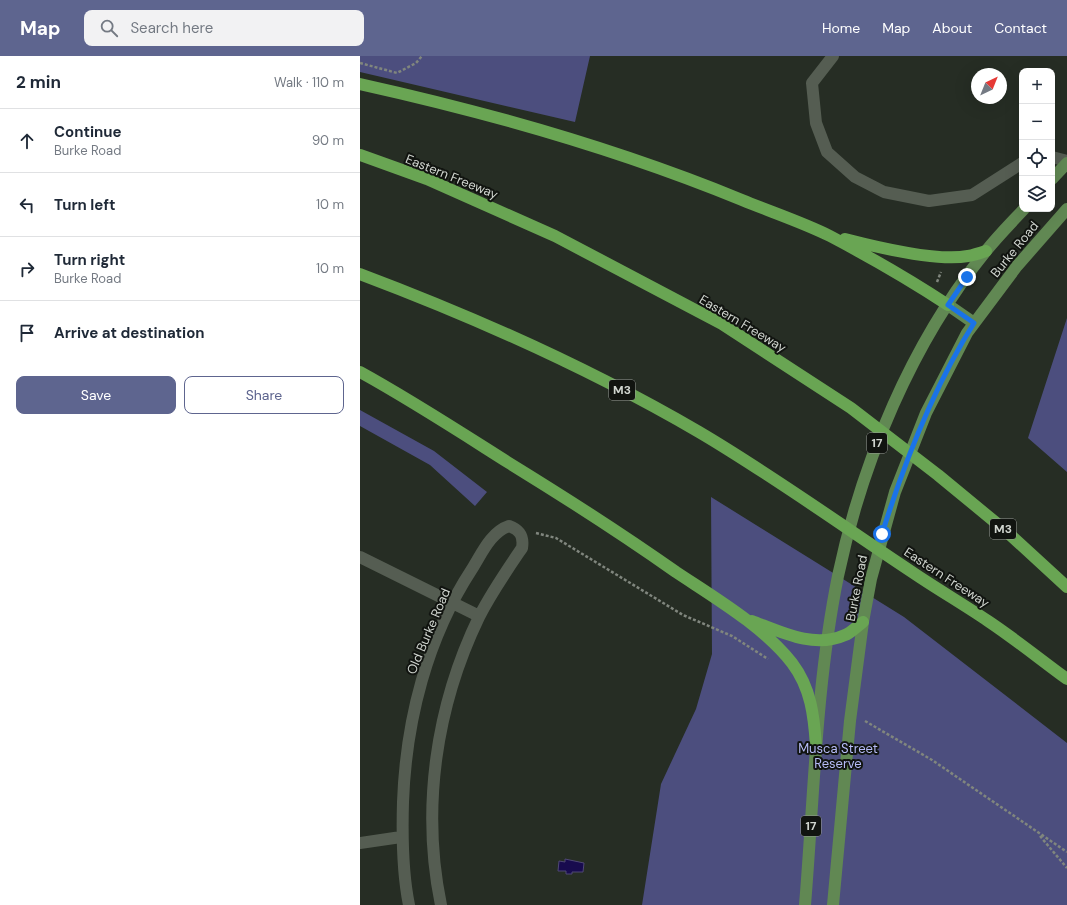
<!DOCTYPE html>
<meta charset="utf-8">
<style>
:root{--surface:#fff;--page:#f2f2f3;--text:#1f2937;--muted:#747a83;--line:#e0e1e3;--accent:#5e658f}
body{margin:0;font-family:"DM Sans",sans-serif;background:var(--page);color:var(--text)}
.controls{position:absolute;right:12px;top:12px;display:grid;overflow:hidden;border-radius:8px;box-shadow:0 4px 16px #0002}
.controls button{width:36px;height:36px;display:grid;place-items:center;padding:0;border:0;border-bottom:1px solid var(--line);background:var(--surface);color:var(--text);font:20px sans-serif}
.compass{position:absolute;left:611px;top:12px;width:36px;height:36px;border-radius:50%;background:var(--surface);box-shadow:0 4px 16px #0002;rotate:43deg}
.stop{position:absolute;width:12px;height:12px;margin:-9px;border:3px solid #1a73e8;border-radius:50%;background:#fff}
.stop.end{background:#1a73e8;border-color:#fff;box-shadow:0 1px 4px #0008}
.list{margin:0;padding:0;list-style:none}
h2{display:flex;justify-content:space-between;align-items:center;height:52px;margin:0;padding:0 16px;font-size:17px}
h2 small{font-size:13px;font-weight:400;color:var(--muted)}
.list li{display:grid;grid-template-columns:26px 1fr auto;gap:12px;align-items:center;box-sizing:border-box;height:64px;padding:0 16px;border-top:1px solid var(--line)}
.list b{display:block;font-size:15px;white-space:nowrap}
.list p{margin:0;font-size:13px;white-space:nowrap;color:var(--muted)}
.list em{font-size:13px;font-style:normal;color:var(--muted)}
.actions{display:flex;gap:8px;padding:12px 16px}
.actions a{flex:1;padding:9px 0;border:1px solid var(--accent);border-radius:8px;text-align:center;font-size:14px;color:var(--accent)}
.actions .main{background:var(--accent);color:#fff}
.icon{flex:none;width:22px;height:22px;fill:none;stroke:currentColor;stroke-width:2;stroke-linecap:round;stroke-linejoin:round}
.map{position:relative;flex:none;width:707px;height:849px;overflow:hidden}
header{display:flex;align-items:center;gap:24px;box-sizing:border-box;height:56px;padding:0 20px;background:var(--accent);color:#fff}
header strong{font-size:19px}
nav{display:flex;gap:22px;margin-inline-start:auto;font-size:14px}
.search{width:280px;height:36px;background:var(--page);display:flex;align-items:center;gap:10px;box-sizing:border-box;padding:0 14px;border-radius:8px;color:var(--muted);font-size:15px}
main{display:flex}
aside{flex:1;background:var(--surface)}
.map>svg:first-child{display:block}
</style>
<header>
<strong>Map</strong>
<div class="search"><svg class="icon" aria-label="search" viewBox="0 0 24 24"><circle cx="10" cy="10" r="6"/><path d="M15 15l6 6"/></svg>Search here</div>
<nav><a>Home</a><a>Map</a><a>About</a><a>Contact</a></nav>
</header>
<main>
<aside>
<h2>2 min<small>Walk · 110 m</small></h2>
<ul class="list">
<li><svg class="icon" aria-label="ahead" viewBox="0 0 24 24"><path d="M12 20V5M6 11l6-6 6 6"/></svg><div><b>Continue</b><p>Burke Road</p></div><em>90 m</em></li>
<li><svg class="icon" aria-label="left" viewBox="0 0 24 24"><path d="M17 20v-9H6M10 6l-5 5 5 5"/></svg><div><b>Turn left</b></div><em>10 m</em></li>
<li><svg class="icon" aria-label="right" viewBox="0 0 24 24"><path d="M7 20v-9h11M14 6l5 5-5 5"/></svg><div><b>Turn right</b><p>Burke Road</p></div><em>10 m</em></li>
<li><svg class="icon" aria-label="arrive" viewBox="0 0 24 24"><path d="M6 21V4h12l-3 4 3 4H6"/></svg><div><b>Arrive at destination</b></div></li>
</ul>
<div class="actions"><a class="main">Save</a><a>Share</a></div>
</aside>
<div class="map">
<svg width="707" height="849" viewBox="0 0 707 849">
<rect width="100%" height="100%" fill="#262d24"/>
<path fill="#4c4e7e" d="M0,0H230L215,66L0,16Z
M707,262V416L668,382Z
M0,354L74,395L127,436L115,450L70,409L0,370Z
M351,441L544,561L707,687V849H282L301,728L336,653L352,598Z"/>
<path fill="#180b4e" stroke="#4f4875" d="M205,803L224,807L223,816H212V818H206V815H198L199,805L205,806Z"/>
<g fill="none" stroke-linecap="round" stroke-linejoin="round">
<path stroke="#80867e" stroke-width="2.5" stroke-dasharray="3 2" stroke-linecap="butt" d="M0,7L37,17L56,7L62,0
M577,226L581,216
M176,477L196,482L323,559L372,580L408,603
M505,665L572,704L707,796
M680,780L707,812"/>
<path stroke="#555d52" stroke-width="12" d="M473,0L452,27L456,67L467,96L495,121L524,136L569,145L612,139L662,107
M692,101L707,105
M0,501L119,560
M0,787L41,781
M49,849C42,815 42,780 43,746C46,664 67,582 112,513C122,497 131,476 149,470C160,474 164,480 162,492C147,514 131,537 119,561C76,650 61,752 81,849"/>
<path stroke="#618853" stroke-width="12" d="M692,123L707,107
M588,249L614,267
M445,849C454,740 456,628 478,520C502,406 552,286 626,195C638,180 651,167 664,153
M473,849L490,665L503,566L511,523L535,436L566,357L607,277L657,210L707,153"/>
<path stroke="#69a553" stroke-width="12" d="M0,28C131,57 258,93 382,144C411,156 442,166 470,180C510,201 550,224 588,249
M0,99L67,123L195,180L362,268L491,352L578,419L646,475L707,531
M485,183C516,191 577,206 608,200C614,199 620,197 626,195
M0,218C117,262 231,313 339,376C412,419 481,469 552,516C577,533 603,548 628,565C655,583 681,604 707,623
M0,316C51,344 100,376 149,407C206,442 262,478 316,516C355,542 403,570 432,607C451,632 454,660 456,690
M392,565C421,576 454,593 485,579C491,577 497,570 503,566"/>
</g>
<g fill="none" stroke-linecap="round" stroke-linejoin="round">
<path stroke="#1a73e8" stroke-width="5" d="M522,478C545,404 573,332 614,267L588,249L607,221"/>
</g>
<g text-anchor="middle" stroke-width="4" stroke-linejoin="round" paint-order="stroke">
<g fill="#111410" stroke="#979b96" stroke-width="1">
<rect x="249" y="324" width="26" height="20" rx="3"/>
<rect x="507" y="377" width="20" height="20" rx="3"/>
<rect x="630" y="463" width="26" height="20" rx="3"/>
<rect x="441" y="760" width="20" height="20" rx="3"/>
</g>
<g font-size="12" font-weight="bold" fill="#d0d5cf">
<text x="262" y="338">M3</text>
<text x="517" y="391">17</text>
<text x="643" y="477">M3</text>
<text x="451" y="774">17</text>
</g>
<g font-size="13" fill="#d0d5cf" stroke="#111410">
<text transform="translate(92 120) rotate(22)" y="5">Eastern Freeway</text>
<text transform="translate(654 193) rotate(-51)" y="5">Burke Road</text>
<text transform="translate(383 267) rotate(31)" y="5">Eastern Freeway</text>
<text transform="translate(587 521) rotate(33)" y="5">Eastern Freeway</text>
<text transform="translate(496 532) rotate(-79)" y="5">Burke Road</text>
<text transform="translate(68 575) rotate(-67)" y="5">Old Burke Road</text>
</g>
<g font-size="13" fill="#b6bbf7" stroke="#111410">
<text x="478" y="697">Musca Street<tspan x="478" dy="15">Reserve</tspan></text>
</g>
</g>
</svg>
<div class="controls">
<button>+</button>
<button>−</button>
<button><svg class="icon" aria-label="locate" viewBox="0 0 24 24"><circle cx="12" cy="12" r="6"/><path d="M12 2v4M12 18v4M2 12h4M18 12h4"/></svg></button>
<button><svg class="icon" aria-label="layers" viewBox="0 0 24 24"><path d="M12 4l9 5-9 5-9-5zM3 14l9 5 9-5"/></svg></button>
</div>
<svg class="compass" viewBox="-18 -18 36 36"><path d="M0-13l5 13h-10z" fill="#e53935"/><path d="M0 13l5-13h-10z" fill="#747a83"/></svg>
<div class="stop" style="left:522px;top:478px"></div>
<div class="stop end" style="left:607px;top:221px"></div>
</div>
</main>
